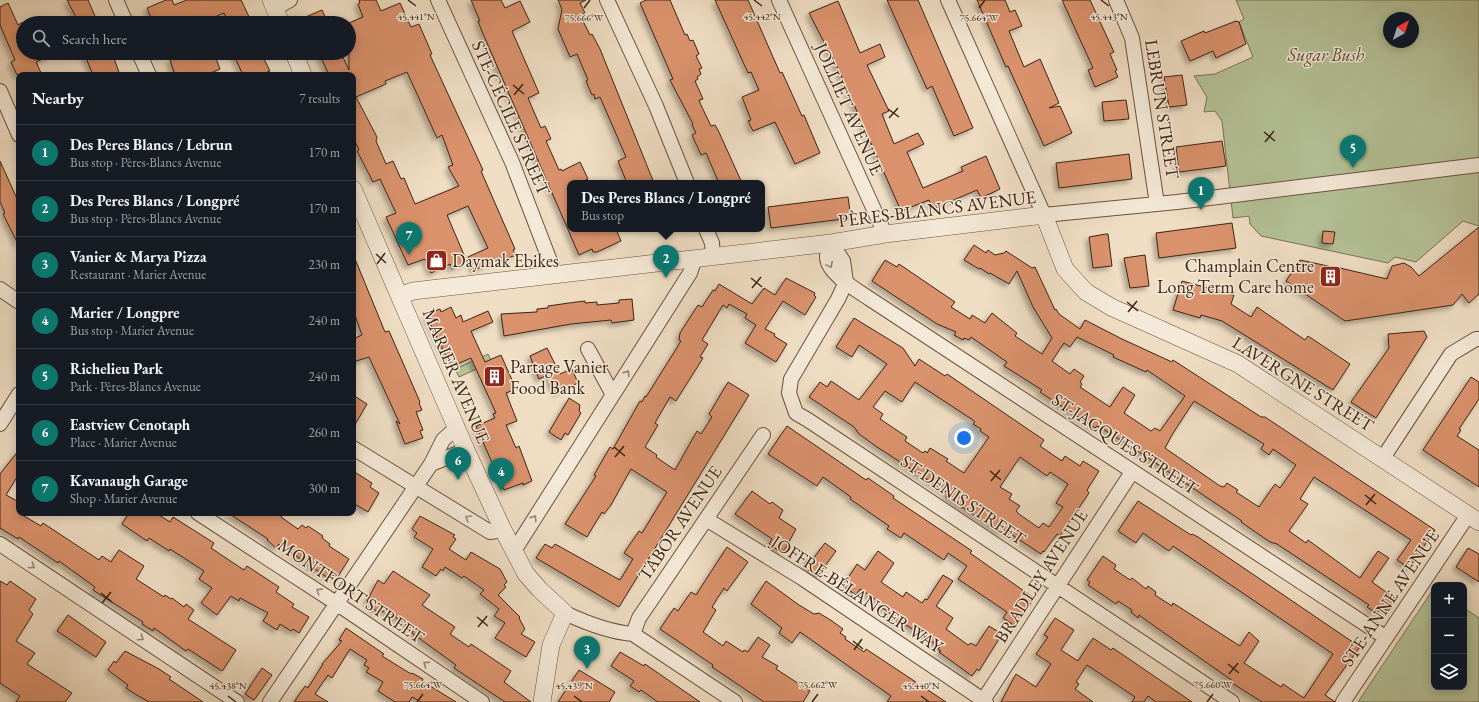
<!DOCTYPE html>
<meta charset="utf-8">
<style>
:root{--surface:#171b24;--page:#242831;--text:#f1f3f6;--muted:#9ea1a6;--line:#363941;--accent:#0f766e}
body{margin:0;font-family:"EB Garamond",serif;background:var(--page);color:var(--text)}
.controls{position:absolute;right:12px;bottom:12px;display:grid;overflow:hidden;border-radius:8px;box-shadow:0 2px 10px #0003}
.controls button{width:36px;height:36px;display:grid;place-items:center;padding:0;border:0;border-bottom:1px solid var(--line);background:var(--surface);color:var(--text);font:20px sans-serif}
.compass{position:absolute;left:1383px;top:12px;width:36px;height:36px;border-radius:50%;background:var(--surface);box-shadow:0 2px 10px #0003;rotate:39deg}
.you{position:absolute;left:964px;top:438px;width:14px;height:14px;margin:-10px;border:3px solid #fff;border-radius:50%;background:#1a73e8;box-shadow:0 0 0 6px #1a73e833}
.badge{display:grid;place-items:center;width:26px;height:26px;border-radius:50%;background:var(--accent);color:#fff;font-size:13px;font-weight:700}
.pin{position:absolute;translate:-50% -33px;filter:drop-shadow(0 1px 2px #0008)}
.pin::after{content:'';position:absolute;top:21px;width:14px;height:12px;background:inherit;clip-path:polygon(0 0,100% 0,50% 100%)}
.popup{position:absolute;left:567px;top:180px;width:198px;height:52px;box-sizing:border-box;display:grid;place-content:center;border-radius:8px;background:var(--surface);filter:drop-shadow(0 1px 3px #0005);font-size:13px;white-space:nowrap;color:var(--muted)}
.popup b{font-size:15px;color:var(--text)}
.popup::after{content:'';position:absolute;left:50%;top:100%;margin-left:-8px;border:8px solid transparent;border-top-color:var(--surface)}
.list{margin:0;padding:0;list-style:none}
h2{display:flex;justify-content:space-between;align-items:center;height:52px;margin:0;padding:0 16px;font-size:17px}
h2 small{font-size:13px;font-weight:400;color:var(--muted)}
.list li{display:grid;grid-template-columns:26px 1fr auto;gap:12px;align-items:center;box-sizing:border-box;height:56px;padding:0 16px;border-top:1px solid var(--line)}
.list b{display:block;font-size:15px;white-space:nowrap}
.list p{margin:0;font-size:13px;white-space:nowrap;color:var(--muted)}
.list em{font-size:13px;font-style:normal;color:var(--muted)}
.icon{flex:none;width:22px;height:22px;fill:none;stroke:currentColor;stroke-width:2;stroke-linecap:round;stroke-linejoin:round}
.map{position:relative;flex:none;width:1479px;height:702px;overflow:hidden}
.search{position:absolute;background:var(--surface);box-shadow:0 2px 10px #0003;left:16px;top:16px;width:340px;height:44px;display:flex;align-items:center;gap:10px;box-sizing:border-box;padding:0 14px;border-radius:22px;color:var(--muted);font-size:15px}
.panel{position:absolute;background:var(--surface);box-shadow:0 2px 10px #0003;left:16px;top:72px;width:340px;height:444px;border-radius:8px}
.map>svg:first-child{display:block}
</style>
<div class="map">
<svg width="1479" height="702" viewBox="0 0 1479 702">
<defs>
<filter id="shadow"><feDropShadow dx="-3.5" dy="3.5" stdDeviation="2" flood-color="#0004"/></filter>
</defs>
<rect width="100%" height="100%" fill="#f0dec4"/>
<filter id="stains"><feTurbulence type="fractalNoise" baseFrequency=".005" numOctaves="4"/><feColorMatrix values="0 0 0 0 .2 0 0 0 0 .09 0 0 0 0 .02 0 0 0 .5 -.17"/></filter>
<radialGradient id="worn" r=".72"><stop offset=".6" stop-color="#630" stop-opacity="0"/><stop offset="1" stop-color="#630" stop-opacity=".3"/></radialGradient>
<path fill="#b5c298" stroke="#797356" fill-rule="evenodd" d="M1236,0H1479V226L1463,221L1416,262L1395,257L1388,263L1261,236L1250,224L1249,216L1233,218L1222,121L1215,111L1204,112L1207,97L1194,76L1215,74L1253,57L1239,22L1244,19ZM1389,18H1413V42H1389Z
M488,354L492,362L459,377L455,369Z
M1434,588V687H1464V608L1479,618V702H1358Z"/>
<path fill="#da926d" stroke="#3d2413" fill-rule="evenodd" filter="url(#shadow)" d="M67,0H88L98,23H79Z
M166,0H172L174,5L187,0H241L252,23H229L224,13L200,23H153L147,8Z
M359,0H376L381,11L400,3L411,27L419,24L432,54L430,55L483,170L481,171L515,249L513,250L516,255L498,262H492L474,270L468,257L488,248L468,206L447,215L467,262L452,269L450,264L431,273L425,259L408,265L386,217L396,213L380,179L373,182L357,151L359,150L353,137V75H329L319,53H341L349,70V23L363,17L358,4L360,3ZM407,72L437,138L442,135L453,165L448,167L459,186L415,204L404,178L401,179L393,161L386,164L376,141L377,137L356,97L386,84L385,81Z
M471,0H501L505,8L520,1L530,22L512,31L539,93L528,98L541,128L545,126L551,139L546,141L559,170L561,169L562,171L580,162L588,179L579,183H570V187L567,188L570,196V229H616L621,241L597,252H593L592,249L579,255L481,29L478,21H480Z
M558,0H586L580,3L585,13L580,15L590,35L592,34L600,49L654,183H627L618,161L626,157L600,97L595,99L594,94L592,95L586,81L588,80L577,54L570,57L558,29L562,9Z
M646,0H670L685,35L687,34L690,41L693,40L699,54L696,56L702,68L699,69L701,74L697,77L698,79L695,81L703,99L699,100L700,103L711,126L715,125L718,130L742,183H719L706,153L701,155L692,135L696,133L692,125L693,124L670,80L673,79L640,3Z
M715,0H748L780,73L782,72L802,116L804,115L820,153L795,164L775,122L753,131L748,121L751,120L742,97L759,90L751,72L748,73Z
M887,0H918L973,128L954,136L932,86L927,89Z
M977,0H1005L1010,12L1015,10L1022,26L1009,31L1024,67L1040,59L1059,103L1049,108L1060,106L1072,133L1044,146L1008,66L1006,67Z
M1062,0H1090L1114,52L1110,54L1117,70L1115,71L1118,77L1095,87L1088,70L1093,68Z
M838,1L860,53L880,44L885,57L867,65L889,111L882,114L894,144L918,133L924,144L907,152L923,188L963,171L961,167L986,156L1000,189L981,198L977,190L933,209L929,200L901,211L840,73L809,13Z
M8,3L18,25L23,22V53H55L36,62L42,75H17L11,62L15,60L0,25V7Z
M322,10L328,23H292Z
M1236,21L1239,22L1246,44L1216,58L1213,51L1190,61L1181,41L1204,31L1205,33Z
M84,53H112L120,75H93Z
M186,53H214L220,69L206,75H175L170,60Z
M233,53H261L270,71L267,72L269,75H243Z
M1182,75L1187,105L1169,107L1164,77Z
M1126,100L1129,119L1104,121L1102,102Z
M1222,141L1226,166L1179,172L1176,147Z
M1129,154L1132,179L1059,188L1056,163Z
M0,161L19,203V246L3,214L5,213L0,202Z
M848,197L851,218L771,228L768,207Z
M1232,223L1236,248L1159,258L1156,233Z
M1479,227V294L1469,303L1462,294L1453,305L1345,321L1286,281L1300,260L1328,266L1338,272L1340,268L1387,279L1392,266L1404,263L1411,267L1419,276Z
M1323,231L1335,232L1333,244L1322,243Z
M1106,234H1108L1112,266L1093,268L1089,237Z
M974,245L986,253L988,250L995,255L1004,253L1006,251L1032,268L1035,267L1055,310L1056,309L1059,314L1080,329L1085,320L1122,339L1172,362L1173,360L1261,417H1265L1435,530L1409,568L1397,560L1411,540L1314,477L1300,499L1308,504L1289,531L1306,543L1308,540L1360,578L1378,551L1389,558L1372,582L1396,599L1388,611L1383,608L1376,613L1367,607L1369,605L1277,544L1270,542L1241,522L1242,521L1136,450L1103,429L1097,426L1095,428L1055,402L1040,392L1042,390L1004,366L1007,362L971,337L969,340L964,338L963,340L954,335L956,332L937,324L872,281L885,260L897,267L899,264L955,302L951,307L970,319L972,315L985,323L992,313L1017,333L1015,336L1042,354L1052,338L1033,307L1017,271L1009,284L990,273L989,274L980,268L979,269L964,260ZM1077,337L1114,355L1113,357L1146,372L1147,370L1185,396L1160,431L1155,428L1151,431L1124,413L1135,395L1123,387L1110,407L1080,387L1082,384L1080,382L1084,376L1074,369L1070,374L1052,361L1064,343L1070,347ZM1194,401L1264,444L1261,449L1269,455L1273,449L1296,465L1280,488L1275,484L1259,507L1236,492L1238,490L1227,483L1224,487L1220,486L1165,448L1172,435Z
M353,254L385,332L389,331L420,402L419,403L422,410L416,412L423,430L420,431L423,438L405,444L396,421L400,424L369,357L353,362V339L362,335L353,310Z
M1145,255L1149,286L1130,288L1124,258Z
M786,278L815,293L814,295L816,297L805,315L783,301L765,329L775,334L774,336L787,344L776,362L745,343L756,325L745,318L747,314L729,304L727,308L723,305L702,340L708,344L700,357L703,358L676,401L670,397L655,423L658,425L645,447L657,455L656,457L675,470L697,431L701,434L712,417L709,414L728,382L749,395L619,607L536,558L545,544L552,548L555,544L620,580L633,559L624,553L639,531L642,533L667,492L631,469L611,505L604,514L602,512L587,537L565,524L596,476L594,475L610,447L613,449L640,401L642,402L645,396L646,397L673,354L681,341L679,340L680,333L698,305L702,307L713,290L715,291L719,284L752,304L764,288L775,295Z
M1182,281L1234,295L1231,304L1251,317L1257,307L1305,340L1308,336L1350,364L1333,390L1222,321L1201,315L1200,318L1173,310Z
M632,299L634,320L612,323L611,320L571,324L504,336L501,314L537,312V309L548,308V306L569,303L585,301V303L597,302V305L619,303V300Z
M451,307L456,318L461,315L463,322L488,311L493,322L471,331L485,362L501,355L516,389L506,393L517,421L506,425L516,448L519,446L532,481L523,485V483L504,490L476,426L495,418L493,414L496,413L471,358L455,365L453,360L449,362L426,315L440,309L441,312Z
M854,318L903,348L915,366L919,359L945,376L947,374L1035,434L1044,440L1040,446L1062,461L1065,456L1080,466L1083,461L1099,471L1087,490L1089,493L1060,536L1057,534L1044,552L1043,551L1041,554L1006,531L1003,530L1001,532L946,497L948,493L877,447L859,434L854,427L809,397L820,382L827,387L831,381L859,400L887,364L859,345L852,357L836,347ZM915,382L973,420L975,422L973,424L981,429L980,431L989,437L964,473L946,461L948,459L930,448L927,453L925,451L923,453L905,441L907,437L880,419L883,414L873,407L885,391L902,402ZM1020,457L1047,476L1050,472L1068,484L1056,503L1063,507L1049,527L1043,523L1039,528L1019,514L1016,511L1020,506L1009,499L1012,494L1000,487Z
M1424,331L1427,337L1376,418L1351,402L1389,348L1388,334Z
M547,348L560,374L572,369L578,383L556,393L547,375L539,379L530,356Z
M1471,377L1479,382V399L1459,429L1461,430L1457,436L1479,450V487L1423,450Z
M353,395L367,404L353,428Z
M569,398L580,405L579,411L581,413L568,435L565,433L561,440L549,432Z
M787,426L866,480L868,478L894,496L893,498L972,551L970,553L1034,598L1015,626L1003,618L1007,612L958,579L967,566L948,553L944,560L904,533L901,538L887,529L889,526L850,499L851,497L823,477L817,486L768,454Z
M19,450V474L6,495L19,502V513L41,526L43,523L99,560L102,556L111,562L119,550L144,566L136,579L164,597L165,595L171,599L172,598L184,607L186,604L194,610L188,619L236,650L223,670L222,671L188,649L186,651L154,628L153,631L142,624L143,622L93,590L95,587L59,561L58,563L19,537L18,539L0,528V474Z
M353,471L372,483L370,487L379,493L368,512L353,503Z
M752,491L770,504L772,502L783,510L779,518L796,529L784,551L780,548L779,551L769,544L772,539L735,514Z
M1138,501L1191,535L1192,534L1198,537L1360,647L1325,695L1335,702H1262L1232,683L1233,681L1157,628L1139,615L1138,618L1131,612L1132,610L1118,601L1116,604L1088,585L1090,582L1087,580L1103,556L1116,565L1114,569L1130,580L1132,578L1146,589L1148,586L1156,592L1155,595L1172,606L1173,603L1240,646L1249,632L1259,641L1244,663L1281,687L1283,684L1304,698L1333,654L1173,546L1169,551L1143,533L1136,543L1118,531Z
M129,513H156L170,522L173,517L214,543L211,548L244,570L247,566L279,587L276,592L294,604L292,607L309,617L299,633L293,629L291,631L280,624L277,630L263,621L268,613L240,598L239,601L231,596L217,615L201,603L212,588L199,579L204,571L170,549L169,551L149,538L147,541L122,524Z
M228,513H284L281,517L298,529L302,525L306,528L308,526L323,536L322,538L330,544L329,546L349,559L337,578L331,574L328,578L279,544L276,548L267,540L268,539Z
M420,516L455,535L453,537L456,539L449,549L466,560L471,552L500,569L507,582L504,585L506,587L498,595L520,617L519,618L525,629L521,634L535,642L526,657L495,638L505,623L494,616L499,609L480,594L484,590L464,576L462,578L445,567L443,571L441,569L436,576L422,567L433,549L414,537L417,533L412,529Z
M825,543L836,551L817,577L803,566L809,557L812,560Z
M727,547L748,562L727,591L724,588L712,607L716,610L703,632L723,646L726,641L743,652L744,650L748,652L758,637L770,645L762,657L778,666L776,669L810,691L803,702H764L712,667L713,665L660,629L674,608L678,611L691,592L696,595Z
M1468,548L1479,554V582L1456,567Z
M878,551L894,563L881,582L903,597L906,592L922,603L925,599L927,600L943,575L953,581L936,606L953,618L946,629L968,645L971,643L976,646L989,626L1002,634L979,671L977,669L972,676L939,652L941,651L938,649L940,647L903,623L901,625L889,617L891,614L877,604L879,602L860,589L856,595L843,586L857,564L865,570Z
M393,571L430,595L422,605L455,627L450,634L469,647L471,644L511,671L504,682L531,702H505L454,668L456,665L416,636L412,633L414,630L385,610L383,612L379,610L377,612L367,601L378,580L384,584Z
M0,581L7,585L10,581L36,599L29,610L33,614L16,641L35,653L27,664L72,693L65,702H16L20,696L0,683Z
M766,581L799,605L814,614L819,613L832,621L843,629L840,633L846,637L845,639L864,652L866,649L946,702H887L891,696L800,632L792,643L779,633L782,628L751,604Z
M68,615L106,642L96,657L57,631Z
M1055,618L1074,630L1061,650L1078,661L1093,638L1111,650L1113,648L1192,702H1156L1148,696L1144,702H1132L1135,697L1087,665L1076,682L1079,684L1075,689L1093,702H1001L1016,674L1036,687L1051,664L1036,654L1048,637L1044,635Z
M346,628L384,654L382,656L411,674L412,673L423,679L422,681L456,702H421L412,697L409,702H395L378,691L383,682L366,672L369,668L364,665L367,660L350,649L332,678L328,675L315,694L328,702H294L305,686L308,688L323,664H322L342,641L339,640Z
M125,651L159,669L171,677L169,679L203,702H149L135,694L126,688L128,685L108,670L114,661L116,663Z
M620,652L644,666L645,664L700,702H658L641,690L639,692L630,686L634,681L611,666Z
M262,668L272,675L254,700L245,694Z
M579,670L615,692L609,702H558Z"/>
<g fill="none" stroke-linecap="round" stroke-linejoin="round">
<defs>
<path id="minor" d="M116,0L126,23
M438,0L512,162L555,274
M607,0L656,106L687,183
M779,0L885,234
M948,0L1044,215L1177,202L1479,165
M1116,0L1132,38L1157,204
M275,8L290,0
M139,53L149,75
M0,91L19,135
M706,229L712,243L713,256
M831,243C830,247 826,254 827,258C828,274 858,291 870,299L1385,637
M831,243L843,261L846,282
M846,282L838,299L791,379L789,393L796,413L808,420L1232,702
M0,289L19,302
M588,349L613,395
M0,424L19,394
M353,448L490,532L503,530
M1383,458L1451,354L1476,339H1479
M431,464L466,450
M198,513L336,603L482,702
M706,519L802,578L986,702
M0,544L237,702
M514,551L690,273L695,258
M565,613C586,623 610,632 633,634L735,702
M633,634L639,618L763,435
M270,702L431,464L443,440L457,427
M982,702L1132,472
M1343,702L1468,515"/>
<path id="tertiary" d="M271,0L281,23
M294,53L303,75
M353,189L466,450L503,530L526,574L540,590L565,613L551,645L542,702
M400,296L413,291L831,243L885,234L1044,215L1065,269L1086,292L1111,307L1238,364L1479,522"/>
</defs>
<use href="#minor" stroke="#6a523f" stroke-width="16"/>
<use href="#tertiary" stroke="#6a523f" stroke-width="18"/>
<use href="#minor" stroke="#f5ead9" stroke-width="14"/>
<use href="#tertiary" stroke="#f5ead9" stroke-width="17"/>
</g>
<defs><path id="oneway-chevron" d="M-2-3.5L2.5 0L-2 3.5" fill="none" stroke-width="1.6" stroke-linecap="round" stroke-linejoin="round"/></defs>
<g stroke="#998776">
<use href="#oneway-chevron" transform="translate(830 265) rotate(62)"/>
<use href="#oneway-chevron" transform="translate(627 373) rotate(-58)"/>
<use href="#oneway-chevron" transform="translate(468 518) rotate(-149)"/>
<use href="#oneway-chevron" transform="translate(534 518) rotate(-57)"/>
<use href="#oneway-chevron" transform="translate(32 566) rotate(34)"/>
<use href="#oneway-chevron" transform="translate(319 591) rotate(-147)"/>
<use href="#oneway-chevron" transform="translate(141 638) rotate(34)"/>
<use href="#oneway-chevron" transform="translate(426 664) rotate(-146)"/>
</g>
<path fill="none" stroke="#3d2413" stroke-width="1.5" d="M408,0L416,6M754,0L762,6M1101,0L1109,6M584,8L590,0M979,8L985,0M513,85L524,94M514,95L523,84M888,109L899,117M889,118L898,108M1264,132L1275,141M1265,142L1274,131M376,254L386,263M377,264L385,253M751,278L762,287M752,288L761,277M1127,302L1138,311M1128,312L1137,301M614,447L625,456M615,457L624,446M990,471L1001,480M991,481L1000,470M1365,495L1376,504M1366,505L1375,494M101,593L112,602M102,603L111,592M477,617L488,626M478,627L487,616M853,641L863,649M854,650L862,639M1228,664L1239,673M1229,674L1238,663M228,696L236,702M574,696L582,702M921,696L929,702M417,702L423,694M812,702L818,694M1207,702L1213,694"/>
<defs>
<symbol id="shop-square" viewBox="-11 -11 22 22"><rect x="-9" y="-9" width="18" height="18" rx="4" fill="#8f2418" stroke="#f5ead9"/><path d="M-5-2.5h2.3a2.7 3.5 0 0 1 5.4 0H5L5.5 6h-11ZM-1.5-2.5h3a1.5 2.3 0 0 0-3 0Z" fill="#fff"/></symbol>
<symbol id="building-square" viewBox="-11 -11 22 22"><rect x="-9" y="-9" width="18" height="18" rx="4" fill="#8f2418" stroke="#f5ead9"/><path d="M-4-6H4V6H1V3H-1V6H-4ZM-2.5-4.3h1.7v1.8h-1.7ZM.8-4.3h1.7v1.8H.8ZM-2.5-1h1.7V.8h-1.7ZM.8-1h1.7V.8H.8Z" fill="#fff"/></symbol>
</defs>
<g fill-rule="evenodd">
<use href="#shop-square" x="424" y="248" width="25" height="25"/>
<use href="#building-square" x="1318" y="264" width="25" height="25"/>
<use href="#building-square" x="482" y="364" width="25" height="25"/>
</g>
<g text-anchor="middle" stroke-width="3" stroke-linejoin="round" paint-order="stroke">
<g font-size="18" font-style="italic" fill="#5b4c34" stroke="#f5ead9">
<text x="1326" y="61">Sugar Bush</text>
</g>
<g font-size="18" fill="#3d2413" stroke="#f5ead9">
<text transform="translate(849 109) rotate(66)" y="6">JOLLIET AVENUE</text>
<text transform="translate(1162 109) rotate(81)" y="6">LEBRUN STREET</text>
<text transform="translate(511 118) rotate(66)" y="6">STE-CÉCILE STREET</text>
<text transform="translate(937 209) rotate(-7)" y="6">PÈRES-BLANCS AVENUE</text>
<text transform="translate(456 376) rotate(67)" y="6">MARIER AVENUE</text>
<text transform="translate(1303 384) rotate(32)" y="6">LAVERGNE STREET</text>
<text transform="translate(1125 444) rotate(33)" y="6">ST-JACQUES STREET</text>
<text transform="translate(963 500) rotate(34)" y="6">ST-DENIS STREET</text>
<text transform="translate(680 523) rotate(-56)" y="6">TABOR AVENUE</text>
<text transform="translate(1041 576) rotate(-57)" y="6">BRADLEY AVENUE</text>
<text transform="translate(351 591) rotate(34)" y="6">MONTFORT STREET</text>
<text transform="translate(857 594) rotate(33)" y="6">JOFFRE-BÉLANGER WAY</text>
<text transform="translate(1390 598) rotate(-56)" y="6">STE-ANNE AVENUE</text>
</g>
<g font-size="18" fill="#3d2413" stroke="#f5ead9" text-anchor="start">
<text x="452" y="267">Daymak Ebikes</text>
<text x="1314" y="272" text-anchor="end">Champlain Centre<tspan x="1314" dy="21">Long Term Care home</tspan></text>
<text x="510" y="373">Partage Vanier<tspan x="510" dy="21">Food Bank</tspan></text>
</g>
</g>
<g font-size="10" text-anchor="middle" fill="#3d2413" stroke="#f5ead9" stroke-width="3" stroke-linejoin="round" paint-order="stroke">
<text x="762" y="20">45.442°N</text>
<text x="1109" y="20">45.443°N</text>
<text x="416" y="20">45.441°N</text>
<text x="584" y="21">75.666°W</text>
<text x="979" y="21">75.664°W</text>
<text x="423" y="688">75.664°W</text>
<text x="818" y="688">75.662°W</text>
<text x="1213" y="688">75.660°W</text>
<text x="228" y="689">45.438°N</text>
<text x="574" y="689">45.439°N</text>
<text x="921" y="689">45.440°N</text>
</g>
<rect width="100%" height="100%" filter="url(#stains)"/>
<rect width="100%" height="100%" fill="url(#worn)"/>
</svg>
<div class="controls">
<button>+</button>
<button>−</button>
<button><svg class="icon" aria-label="layers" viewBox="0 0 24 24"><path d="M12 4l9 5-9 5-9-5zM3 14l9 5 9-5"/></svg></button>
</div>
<svg class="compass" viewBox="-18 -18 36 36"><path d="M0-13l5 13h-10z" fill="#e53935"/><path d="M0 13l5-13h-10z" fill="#9ea1a6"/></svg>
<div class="you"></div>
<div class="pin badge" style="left:1201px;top:210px">1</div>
<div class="pin badge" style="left:666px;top:278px">2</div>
<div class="popup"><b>Des Peres Blancs / Longpré</b>Bus stop</div>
<div class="pin badge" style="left:587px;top:669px">3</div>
<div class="pin badge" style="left:501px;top:491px">4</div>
<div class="pin badge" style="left:1353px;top:168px">5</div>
<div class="pin badge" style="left:458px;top:480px">6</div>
<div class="pin badge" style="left:409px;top:255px">7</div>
<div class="search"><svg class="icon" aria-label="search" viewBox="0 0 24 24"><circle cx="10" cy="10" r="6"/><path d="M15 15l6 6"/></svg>Search here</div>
<section class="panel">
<h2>Nearby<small>7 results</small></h2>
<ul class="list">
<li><span class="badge">1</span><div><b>Des Peres Blancs / Lebrun</b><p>Bus stop · Pères-Blancs Avenue</p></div><em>170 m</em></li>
<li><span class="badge">2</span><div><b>Des Peres Blancs / Longpré</b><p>Bus stop · Pères-Blancs Avenue</p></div><em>170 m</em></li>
<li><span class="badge">3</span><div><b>Vanier &amp; Marya Pizza</b><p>Restaurant · Marier Avenue</p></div><em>230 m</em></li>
<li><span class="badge">4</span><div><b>Marier / Longpre</b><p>Bus stop · Marier Avenue</p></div><em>240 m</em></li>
<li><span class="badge">5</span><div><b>Richelieu Park</b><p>Park · Pères-Blancs Avenue</p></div><em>240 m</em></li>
<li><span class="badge">6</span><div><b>Eastview Cenotaph</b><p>Place · Marier Avenue</p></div><em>260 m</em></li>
<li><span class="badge">7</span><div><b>Kavanaugh Garage</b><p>Shop · Marier Avenue</p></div><em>300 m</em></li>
</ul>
</section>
</div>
